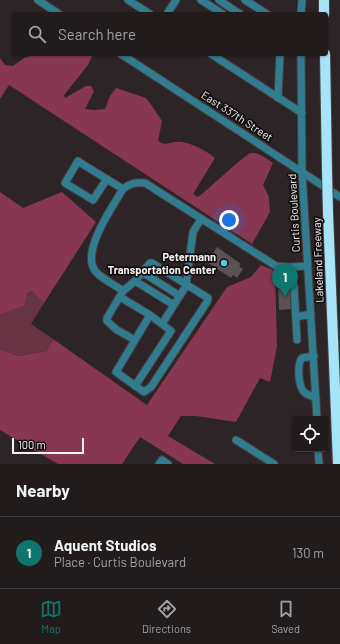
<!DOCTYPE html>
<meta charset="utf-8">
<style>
:root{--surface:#211b1c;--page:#2d2829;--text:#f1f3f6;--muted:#a2a1a3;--line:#3e393b;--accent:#0f766e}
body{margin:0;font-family:Barlow,sans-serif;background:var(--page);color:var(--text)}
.controls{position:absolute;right:12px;bottom:12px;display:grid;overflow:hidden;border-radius:4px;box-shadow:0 1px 3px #0004}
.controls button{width:36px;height:36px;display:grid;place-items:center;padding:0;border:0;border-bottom:1px solid var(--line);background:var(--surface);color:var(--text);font:20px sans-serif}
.scale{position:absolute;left:12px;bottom:10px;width:72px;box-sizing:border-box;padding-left:4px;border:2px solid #f6f1f2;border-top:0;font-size:11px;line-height:14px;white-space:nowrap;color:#f6f1f2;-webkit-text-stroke:3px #120f0f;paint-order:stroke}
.you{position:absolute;left:229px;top:220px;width:14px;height:14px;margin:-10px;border:3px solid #fff;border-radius:50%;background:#1a73e8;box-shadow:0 0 0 6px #1a73e833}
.badge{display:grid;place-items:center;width:26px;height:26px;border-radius:50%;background:var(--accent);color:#fff;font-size:13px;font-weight:700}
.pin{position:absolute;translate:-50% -33px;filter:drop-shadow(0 1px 2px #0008)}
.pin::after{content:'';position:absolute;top:21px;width:14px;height:12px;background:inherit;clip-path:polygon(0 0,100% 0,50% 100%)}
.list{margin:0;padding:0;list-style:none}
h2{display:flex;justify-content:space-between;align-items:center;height:52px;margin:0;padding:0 16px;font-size:17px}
h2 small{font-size:13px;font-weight:400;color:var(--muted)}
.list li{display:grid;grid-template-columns:26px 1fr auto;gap:12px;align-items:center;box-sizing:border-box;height:72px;padding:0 16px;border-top:1px solid var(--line)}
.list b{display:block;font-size:15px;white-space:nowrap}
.list p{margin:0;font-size:13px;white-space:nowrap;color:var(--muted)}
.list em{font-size:13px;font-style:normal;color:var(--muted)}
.icon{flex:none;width:22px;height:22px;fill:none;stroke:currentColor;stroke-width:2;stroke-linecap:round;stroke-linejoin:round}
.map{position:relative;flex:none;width:340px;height:464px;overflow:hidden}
.search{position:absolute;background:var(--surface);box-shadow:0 1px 3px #0004;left:12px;right:12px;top:12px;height:44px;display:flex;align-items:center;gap:10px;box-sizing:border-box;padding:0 14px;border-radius:4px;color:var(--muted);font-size:15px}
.sheet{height:124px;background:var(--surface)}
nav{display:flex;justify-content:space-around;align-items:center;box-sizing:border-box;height:56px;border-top:1px solid var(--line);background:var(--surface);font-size:11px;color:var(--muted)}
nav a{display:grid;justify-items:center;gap:2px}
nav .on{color:var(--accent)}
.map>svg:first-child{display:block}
</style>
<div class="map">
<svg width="340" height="464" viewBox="0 0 340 464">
<rect width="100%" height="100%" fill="#2c2426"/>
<path fill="#683443" d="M32,291L44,303L31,324L53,339L47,351L18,356L0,349V314Z"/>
<path fill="#873751" d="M37,54H93L88,65L64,95L65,98L86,86H91L94,91L85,109L94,110L105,109L110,96L116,88L146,98L152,106L162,121L158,141C165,146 168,143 176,142C187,140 207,151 215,158L193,194L198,197C208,190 244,155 251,153C259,152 267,159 273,163L263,185L269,197L270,212L252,244L9,85L0,99V58L5,65L13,66L24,58Z
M0,192L23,208L62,192L96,222L44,303L32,291L27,294L24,306L0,314Z
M261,265L275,271L277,346L270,382L260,378L236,422L196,416H181L168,436L215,464H183L140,437L122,464H58L0,430V349L18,356L47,351L53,339L147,405L227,287L251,277Z"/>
<path fill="#5a5153" d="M217,247L241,264L239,266L243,269L237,278L233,275L231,278L207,262Z
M290,283L291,309L279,310L278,284Z"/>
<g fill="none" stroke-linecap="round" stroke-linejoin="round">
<defs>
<path id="minor" d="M38,0L59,14
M128,0L150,14
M201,0L223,14
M219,0L240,14
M245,0L267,14
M167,14L176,0
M301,14L302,0
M121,54L340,197
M211,54L302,113
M301,54L302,172L317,419
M278,98L280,54
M107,179L93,200L65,183L78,161L79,162L123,189
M142,272L180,296
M135,281L150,263H152L208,298L207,302L151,387L144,392L116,372L150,315L162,324L186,286L193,232L201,219
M294,285L297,340
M123,291C115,285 104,280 97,273C78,255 113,206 123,189C131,183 136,182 145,183L276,266L289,267L307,266
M120,297L150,315
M296,317L311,314
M135,340L117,330L107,321V318L123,291L135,281L174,305
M314,356L302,358C297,363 298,386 304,392C307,395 312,396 316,398
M135,386L171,331L162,324
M236,440L274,464
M318,449L319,464
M159,464L162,460L168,464"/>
<path id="highway" d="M324,0V14
M325,54L327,171
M328,213L338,464"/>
</defs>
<use href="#minor" stroke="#484143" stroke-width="9"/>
<use href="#highway" stroke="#484143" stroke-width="12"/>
<use href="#minor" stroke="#317c8e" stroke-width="7"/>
<use href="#highway" stroke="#a5e5f7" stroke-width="10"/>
<defs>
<path id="highway-bridge" d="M327,171L328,213"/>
</defs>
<use href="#highway-bridge" stroke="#484143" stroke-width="12" stroke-linecap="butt"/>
<use href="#highway-bridge" stroke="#a5e5f7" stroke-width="10"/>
</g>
<circle fill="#59c8e4" stroke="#120f0f" stroke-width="1.5" cx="224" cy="263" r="4"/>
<g text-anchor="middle" stroke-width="3.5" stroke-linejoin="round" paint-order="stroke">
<g font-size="11" fill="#f6f1f2" stroke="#120f0f">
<text transform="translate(237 116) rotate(33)" y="4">East 337th Street</text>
<text transform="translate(294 213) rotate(-93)" y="4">Curtis Boulevard</text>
<text transform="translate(318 260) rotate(-92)" y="4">Lakeland Freeway</text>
</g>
<g font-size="11" font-weight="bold" fill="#f6f1f2" stroke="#120f0f" text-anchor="end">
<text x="216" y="261">Petermann<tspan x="216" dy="13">Transportation Center</tspan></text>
</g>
</g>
</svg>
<div class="controls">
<button><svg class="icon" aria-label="locate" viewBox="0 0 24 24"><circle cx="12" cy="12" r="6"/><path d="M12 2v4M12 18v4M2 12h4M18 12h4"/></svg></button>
</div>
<div class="scale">100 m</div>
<div class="you"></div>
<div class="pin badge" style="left:285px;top:297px">1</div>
<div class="search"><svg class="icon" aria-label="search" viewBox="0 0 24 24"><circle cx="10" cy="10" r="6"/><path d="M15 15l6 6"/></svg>Search here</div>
</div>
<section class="sheet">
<h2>Nearby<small></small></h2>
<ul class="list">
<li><span class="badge">1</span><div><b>Aquent Studios</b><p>Place · Curtis Boulevard</p></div><em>130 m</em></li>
</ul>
</section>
<nav>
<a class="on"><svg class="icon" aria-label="map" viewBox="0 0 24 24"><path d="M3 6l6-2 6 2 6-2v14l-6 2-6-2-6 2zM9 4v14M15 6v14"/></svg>Map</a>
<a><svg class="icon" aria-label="directions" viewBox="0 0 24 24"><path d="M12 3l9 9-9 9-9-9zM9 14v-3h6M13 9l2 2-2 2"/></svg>Directions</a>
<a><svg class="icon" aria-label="saved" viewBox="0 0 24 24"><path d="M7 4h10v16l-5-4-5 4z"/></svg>Saved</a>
</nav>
